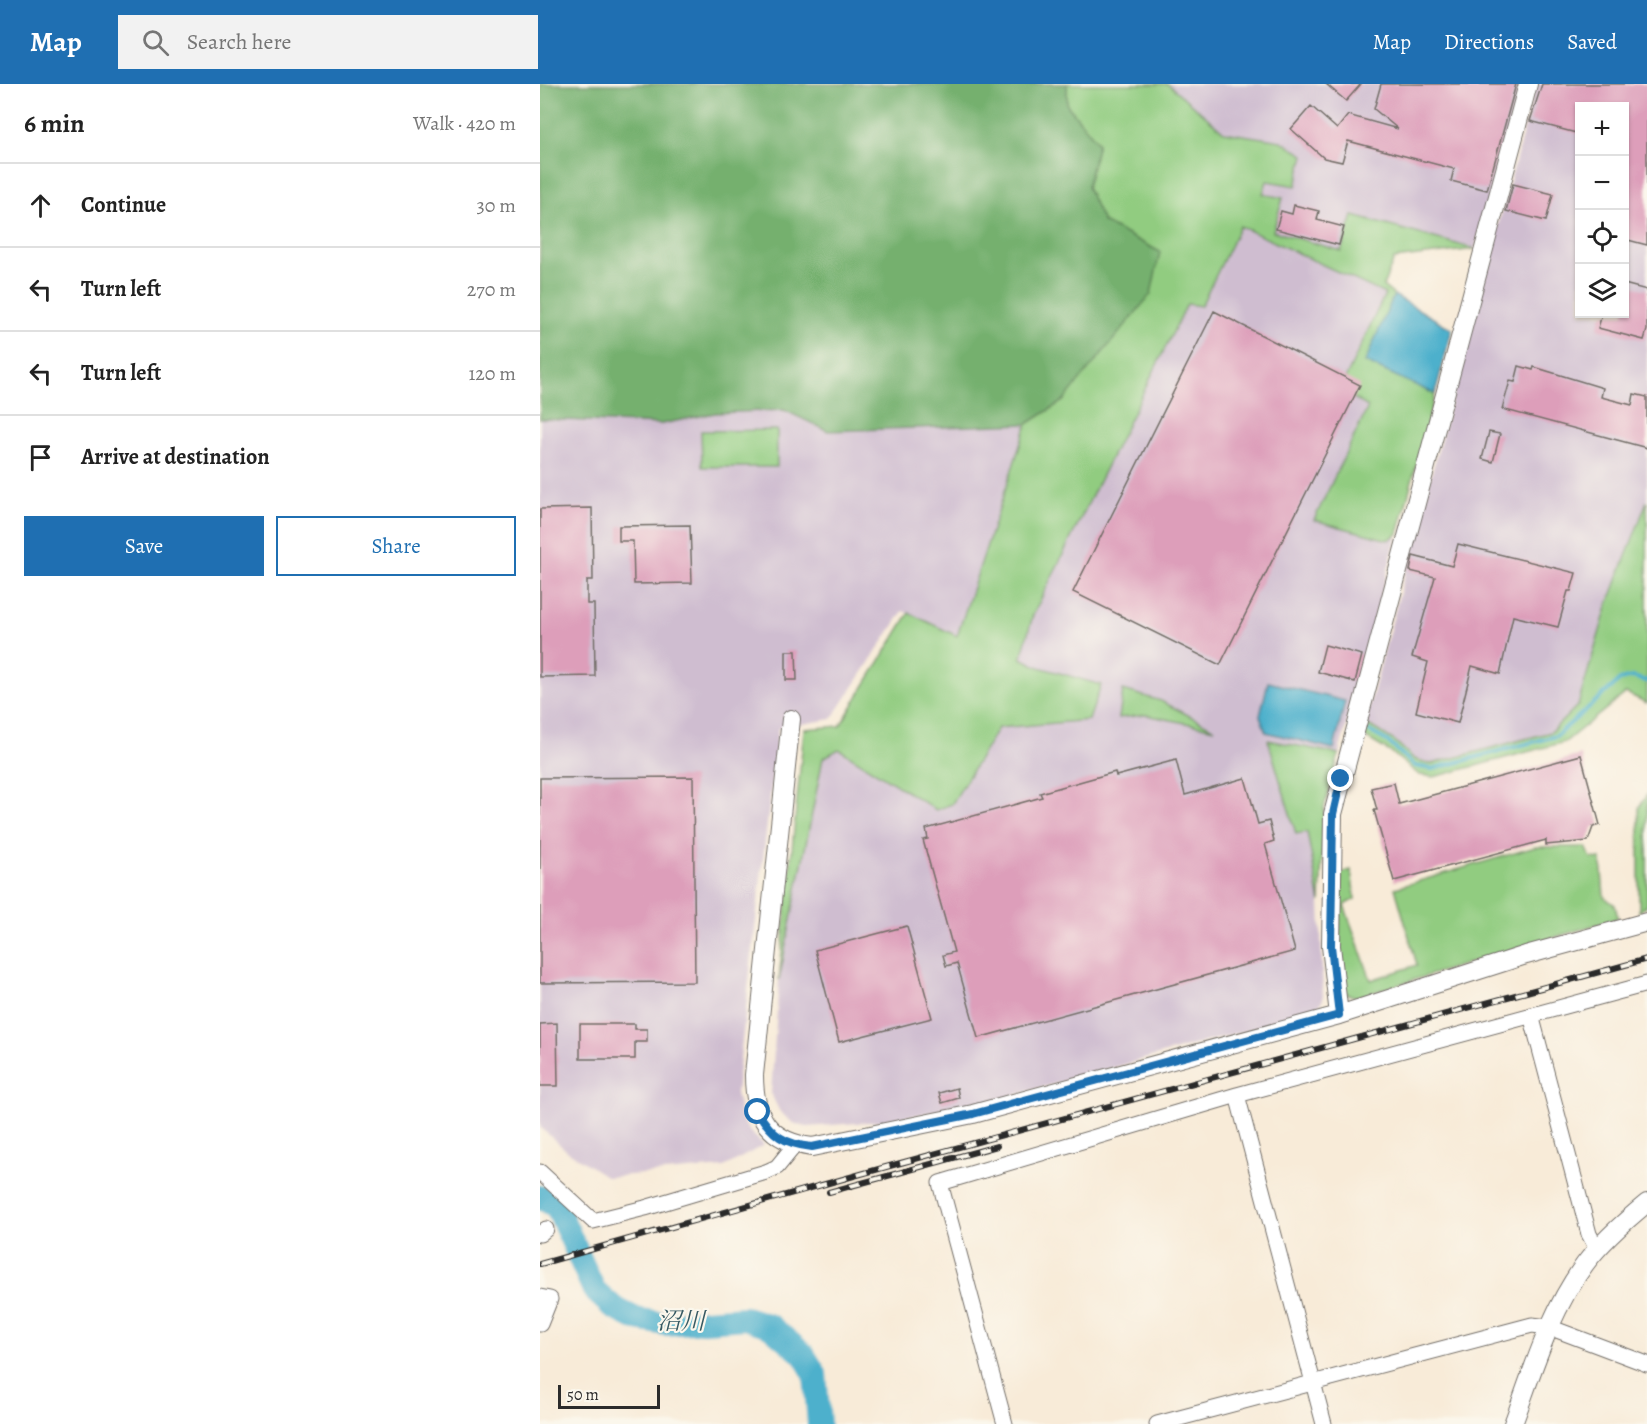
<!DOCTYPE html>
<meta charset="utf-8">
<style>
:root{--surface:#fff;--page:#f2f2f2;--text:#222;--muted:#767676;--line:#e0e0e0;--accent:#1f6fb2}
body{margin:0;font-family:Alegreya,"Noto Serif JP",serif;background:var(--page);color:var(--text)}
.controls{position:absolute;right:18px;top:18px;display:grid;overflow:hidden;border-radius:0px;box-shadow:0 2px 4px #0004}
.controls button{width:54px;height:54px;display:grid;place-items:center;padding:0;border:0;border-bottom:2px solid var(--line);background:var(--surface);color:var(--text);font:30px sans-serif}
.scale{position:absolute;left:18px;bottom:15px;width:102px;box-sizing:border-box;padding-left:6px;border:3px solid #2b2b2b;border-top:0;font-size:16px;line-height:21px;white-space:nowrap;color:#2b2b2b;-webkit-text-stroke:4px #fbf7ec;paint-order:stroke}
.stop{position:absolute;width:18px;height:18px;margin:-14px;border:4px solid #1f6fb2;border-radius:50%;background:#fff}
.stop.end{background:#1f6fb2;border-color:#fff;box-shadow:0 2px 6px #0008}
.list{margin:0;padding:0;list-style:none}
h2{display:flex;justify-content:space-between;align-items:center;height:78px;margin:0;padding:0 24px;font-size:26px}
h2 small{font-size:20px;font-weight:400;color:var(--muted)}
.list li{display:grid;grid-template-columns:39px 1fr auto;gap:18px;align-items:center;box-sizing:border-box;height:84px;padding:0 24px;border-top:2px solid var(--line)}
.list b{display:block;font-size:22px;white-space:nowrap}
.list em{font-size:20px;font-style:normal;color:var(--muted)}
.actions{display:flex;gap:12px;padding:18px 24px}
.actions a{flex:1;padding:14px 0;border:2px solid var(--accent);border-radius:0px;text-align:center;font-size:21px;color:var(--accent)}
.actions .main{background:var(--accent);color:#fff}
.icon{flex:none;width:33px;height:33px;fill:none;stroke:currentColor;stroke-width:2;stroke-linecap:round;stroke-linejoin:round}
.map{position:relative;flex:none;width:1107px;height:1340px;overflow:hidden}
header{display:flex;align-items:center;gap:36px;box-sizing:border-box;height:84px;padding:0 30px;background:var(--accent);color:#fff}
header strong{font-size:28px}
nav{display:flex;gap:33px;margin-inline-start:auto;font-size:21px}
.search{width:420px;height:54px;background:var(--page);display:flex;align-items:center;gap:15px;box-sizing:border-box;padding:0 21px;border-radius:0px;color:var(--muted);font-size:22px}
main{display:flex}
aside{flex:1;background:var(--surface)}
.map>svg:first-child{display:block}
</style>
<header>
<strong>Map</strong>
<div class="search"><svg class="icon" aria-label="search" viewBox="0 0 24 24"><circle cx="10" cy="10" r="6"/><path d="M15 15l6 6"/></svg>Search here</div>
<nav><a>Map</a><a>Directions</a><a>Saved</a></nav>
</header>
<main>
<aside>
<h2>6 min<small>Walk · 420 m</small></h2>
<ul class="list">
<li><svg class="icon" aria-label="ahead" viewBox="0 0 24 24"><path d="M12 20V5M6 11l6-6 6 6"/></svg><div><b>Continue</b></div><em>30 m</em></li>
<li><svg class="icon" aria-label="left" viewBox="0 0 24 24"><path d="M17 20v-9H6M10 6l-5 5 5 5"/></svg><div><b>Turn left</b></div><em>270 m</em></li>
<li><svg class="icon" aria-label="left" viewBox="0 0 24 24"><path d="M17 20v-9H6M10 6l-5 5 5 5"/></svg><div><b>Turn left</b></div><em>120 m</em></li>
<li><svg class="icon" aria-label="arrive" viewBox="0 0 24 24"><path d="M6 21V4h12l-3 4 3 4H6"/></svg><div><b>Arrive at destination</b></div></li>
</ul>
<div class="actions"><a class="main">Save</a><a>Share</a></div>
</aside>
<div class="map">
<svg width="1107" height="1340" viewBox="0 0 1107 1340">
<rect width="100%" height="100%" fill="#fbf7ec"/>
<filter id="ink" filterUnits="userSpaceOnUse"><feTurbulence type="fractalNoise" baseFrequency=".0167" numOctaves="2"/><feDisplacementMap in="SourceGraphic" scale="12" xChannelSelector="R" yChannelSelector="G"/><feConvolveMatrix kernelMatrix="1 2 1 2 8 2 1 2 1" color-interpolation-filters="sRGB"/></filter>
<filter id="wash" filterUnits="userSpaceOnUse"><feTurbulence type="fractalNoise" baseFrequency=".008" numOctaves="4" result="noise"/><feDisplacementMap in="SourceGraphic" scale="24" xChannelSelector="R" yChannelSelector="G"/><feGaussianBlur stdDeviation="1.35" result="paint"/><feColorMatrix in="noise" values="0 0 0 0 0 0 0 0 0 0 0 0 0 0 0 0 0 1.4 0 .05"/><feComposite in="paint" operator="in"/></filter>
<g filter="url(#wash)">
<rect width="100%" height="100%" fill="#f8ebd8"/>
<path fill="#cfbdd0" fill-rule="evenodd" d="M628,0H981L935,165L854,175L843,202L854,211L826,278L895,310L784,724L780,818L783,915L776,927L454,1017L342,1037L267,1043L253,1039L240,1028L231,1010L239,896L282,674L299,665L396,726L458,644L499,583L480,574L556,323L709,94L756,101L741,57L684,49Z
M996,0H1107V417L1068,520L1038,621L1011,648L891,680L874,675L855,657L825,639ZM1040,22H1084V230H1040Z
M489,319L487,340L417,552L363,527L292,635L238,644L196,1009L202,1036L210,1048L224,1061L184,1083L67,1093L27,1067L0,1043V325Z"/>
<path fill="#91cc80" stroke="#5e7c56" stroke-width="1.5" d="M527,0H628L684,48L741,57L764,71L756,102L727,97L723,110L743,114L733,147L801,167L813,132L935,165L854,175L843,202L854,211L826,278L895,310L858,450L848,456L774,436L828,323L800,306L845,210L700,142L661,222L647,220L493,531L481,574L499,583L561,601L549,636L458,644L412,720L396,726L299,665L283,674L239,896L264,645L300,642L369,529L417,552L487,340L523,317L620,168L563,138L547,103L558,59L527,21Z
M237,346V383H162L161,347Z
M1107,417V619L1086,609L1025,658L894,693L879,691L852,669L823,652L825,639L855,657L874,675L891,680L1011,648L1038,621L1068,520Z
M583,606L621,617L675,645L606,631L579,634Z
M728,656L799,670L784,724L780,818L767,748L756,750Z
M1107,710V821L1099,828V724Z
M995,763H1046L1051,774L1061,775L1064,813L1075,821L1078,834L817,913L807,910L799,896L801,789L811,786L815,815L804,821L831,896L877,881L855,804Z"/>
<path fill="#74b06e" stroke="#506e4c" stroke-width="1.5" d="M0,0H527V21L558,59L547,103L563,138L620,168L611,210L523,317L487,340L288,347L244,326L175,329L122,340L0,335Z"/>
<path fill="#4db0cc" stroke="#3c6e7c" stroke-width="1.5" d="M854,211L912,245L895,310L825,278Z
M728,598L805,617L794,665L726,648L720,632Z"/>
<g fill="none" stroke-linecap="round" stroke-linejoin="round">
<path stroke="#4db0cc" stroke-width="4" d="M829,647L847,657L875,682L892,685L1016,652L1080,596L1092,593L1107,597"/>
<path stroke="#4db0cc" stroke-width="24" d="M0,1113L17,1123L54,1206L74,1224L96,1235L125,1240L205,1234L230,1242L263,1270L275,1290L279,1340"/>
</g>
<g id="blocks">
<path fill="#dd9eba" d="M786,0H821L806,17Z
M841,0H976L947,106L911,97L914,85L808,57L802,78L784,74L751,45L771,22L797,45L808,31L858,45L834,25Z
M1002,0H1107V161L1084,155V22H1040V50L990,37Z
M973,100L1013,110L1006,137L966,127Z
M754,121L779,127L777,136L804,143L799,161L736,145L741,127L752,130Z
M1084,200L1107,206V246L1104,256L1058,244L1062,230H1084Z
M674,227L820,301L680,581L533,508Z
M979,282L993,286L994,283L1063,304L1061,313L1092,321L1094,310L1107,313V364L962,325L970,297L975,298Z
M949,348L960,350L953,378L942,375Z
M52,424L53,496H47V520H54L55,592L0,593V425Z
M150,441L152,499L94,500L93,457H79V442Z
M918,460L1036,489L1031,507H1028L1018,543L973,532L960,590L932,582L918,639L876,628L888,578L872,573L895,493L870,487L873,472L912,482Z
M785,561L822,571L815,598L778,588Z
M246,567H256L257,596H246Z
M1041,671L1060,741L1053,743L1048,757L1006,761V756L854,797L834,726H837L831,704L854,699L859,720Z
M636,676L645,711L705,694L718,740L729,737L734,757L725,760L755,867L438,954L417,879L406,882L403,871L414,868L383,756L388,755L386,745L502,713L500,709L575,688L576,692Z
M153,693L155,898L0,899V694Z
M367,842L392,934L299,958L275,866Z
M17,939L18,1002H0V940Z
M40,940H95V945H107V958H95V975H40Z
M417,1004L419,1014L402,1019L399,1009Z"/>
</g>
</g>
<g filter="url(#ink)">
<use href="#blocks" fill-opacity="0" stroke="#736e68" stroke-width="1.5"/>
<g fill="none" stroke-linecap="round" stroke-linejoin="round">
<defs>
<path id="minor" d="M991,931L1049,1150L1057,1165
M697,1011L784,1340
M0,1088L53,1137L105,1124L226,1088L237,1083L255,1061
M0,1150L6,1145
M0,1213L10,1215L0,1240
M465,1340L400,1099L697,1011L1107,900
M617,1340L992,1241L1009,1243L1107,1280"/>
<path id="tertiary" d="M251,635L214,991C214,1034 229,1057 272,1063L433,1030L799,931L986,871L1107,838
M799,931L791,862L793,730L988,0
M973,1340C993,1286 1010,1227 1045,1180C1062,1157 1085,1137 1107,1119"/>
</defs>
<use href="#minor" stroke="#736e68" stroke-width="17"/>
<use href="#tertiary" stroke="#736e68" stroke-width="20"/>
<use href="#minor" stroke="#fff" stroke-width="15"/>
<use href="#tertiary" stroke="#fff" stroke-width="18"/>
<defs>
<path id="rail" d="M289,1108L457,1062
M0,1180L346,1083L1107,875"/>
</defs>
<use href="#rail" stroke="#2b2b2b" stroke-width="6"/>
<use href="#rail" stroke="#fbf7ec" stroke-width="4" stroke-dasharray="11" stroke-linecap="butt"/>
</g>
</g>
<g fill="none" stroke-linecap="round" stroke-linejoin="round" filter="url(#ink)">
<path stroke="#1f6fb2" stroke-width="8" d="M218,1028C232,1052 245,1060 272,1063L433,1030L799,931L791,862L793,730L801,695"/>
</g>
<g text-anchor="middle" stroke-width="4.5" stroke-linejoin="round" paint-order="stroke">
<g font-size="24" font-style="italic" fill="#375a63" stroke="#fbf7ec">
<text x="141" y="1245">沼川</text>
</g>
</g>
</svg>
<div class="controls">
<button>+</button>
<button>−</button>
<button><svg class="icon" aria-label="locate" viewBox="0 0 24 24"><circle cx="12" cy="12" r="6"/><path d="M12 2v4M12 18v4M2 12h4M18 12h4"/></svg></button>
<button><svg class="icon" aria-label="layers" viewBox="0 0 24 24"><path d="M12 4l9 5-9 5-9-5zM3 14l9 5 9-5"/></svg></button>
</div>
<div class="scale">50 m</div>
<div class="stop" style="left:218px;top:1028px"></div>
<div class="stop end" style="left:801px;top:695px"></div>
</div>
</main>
